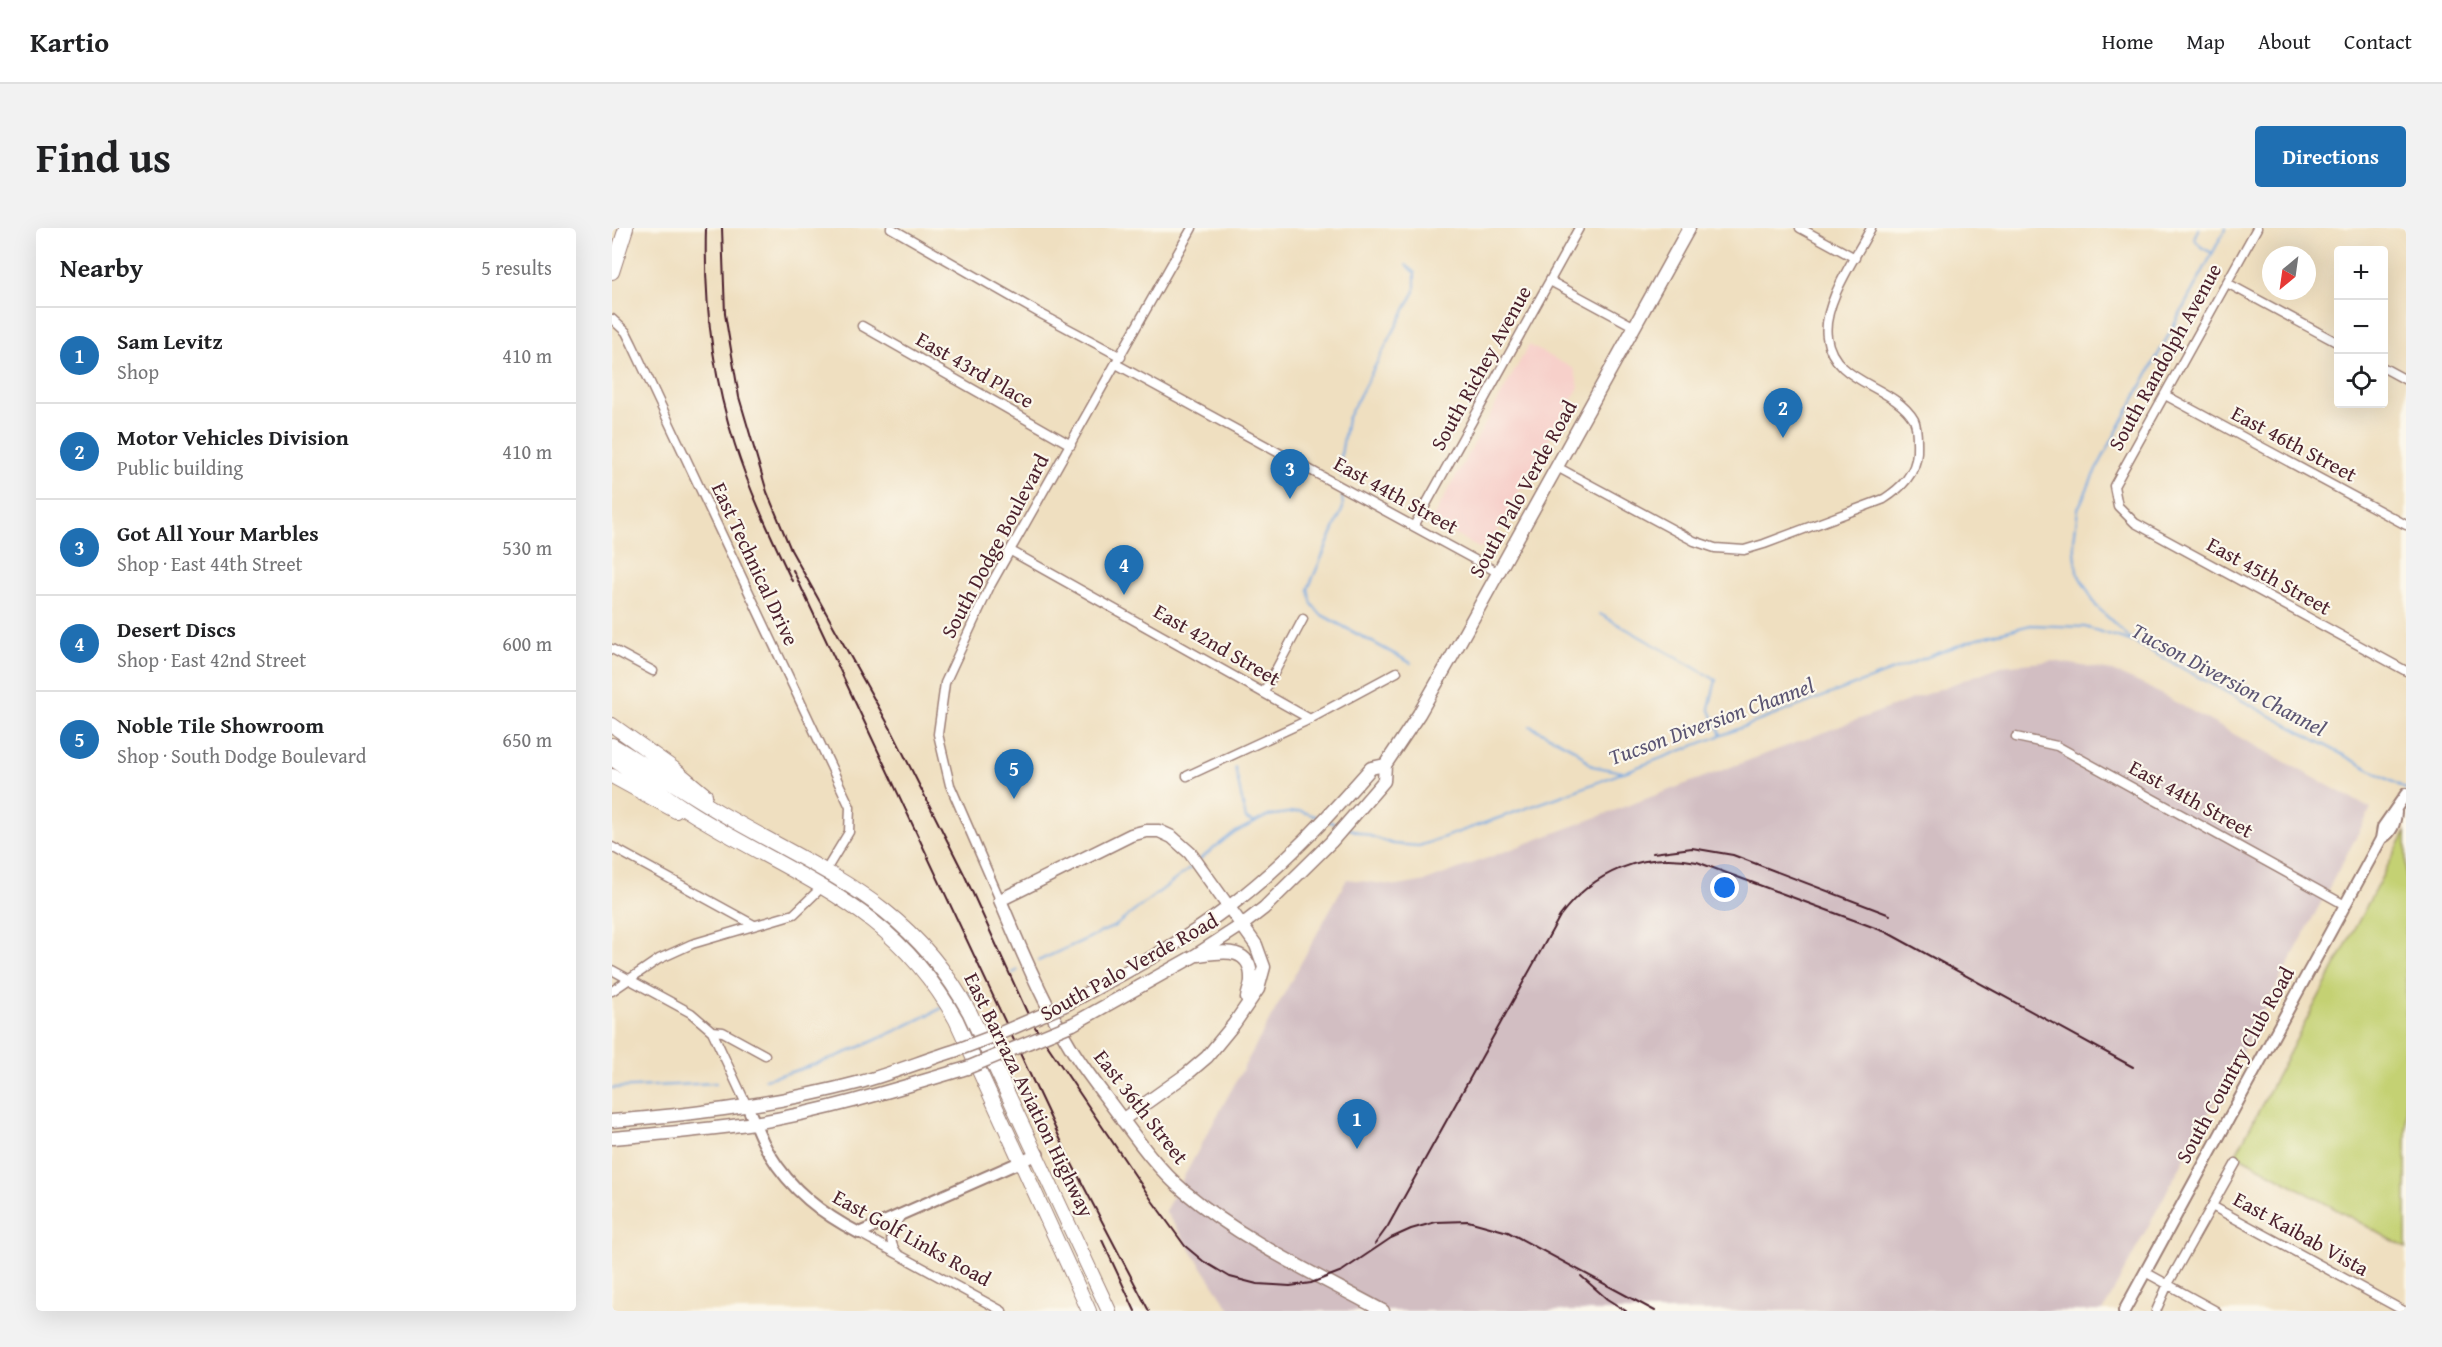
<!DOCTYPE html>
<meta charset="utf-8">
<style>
:root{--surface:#fff;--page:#f2f2f2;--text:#202124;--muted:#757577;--line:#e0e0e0;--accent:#1f6fb2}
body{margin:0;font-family:"Gentium Book Plus",serif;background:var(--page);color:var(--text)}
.controls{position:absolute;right:18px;top:18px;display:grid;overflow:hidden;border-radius:6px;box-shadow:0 6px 24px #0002}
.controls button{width:54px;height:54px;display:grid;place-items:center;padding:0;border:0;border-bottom:2px solid var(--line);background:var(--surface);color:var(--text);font:30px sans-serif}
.compass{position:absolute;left:1650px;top:18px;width:54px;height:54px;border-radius:50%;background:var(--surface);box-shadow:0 6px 24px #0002;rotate:209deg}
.you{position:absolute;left:1113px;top:660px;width:21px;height:21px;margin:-15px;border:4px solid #fff;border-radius:50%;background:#1a73e8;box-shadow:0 0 0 9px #1a73e833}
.badge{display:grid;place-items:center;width:39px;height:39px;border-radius:50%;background:var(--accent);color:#fff;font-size:20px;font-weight:700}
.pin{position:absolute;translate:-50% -50px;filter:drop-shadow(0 2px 3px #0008)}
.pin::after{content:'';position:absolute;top:32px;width:21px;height:18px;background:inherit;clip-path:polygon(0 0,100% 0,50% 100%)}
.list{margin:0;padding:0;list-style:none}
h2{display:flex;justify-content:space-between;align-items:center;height:78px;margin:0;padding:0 24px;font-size:26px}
h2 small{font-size:20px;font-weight:400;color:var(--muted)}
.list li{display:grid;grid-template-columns:39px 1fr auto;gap:18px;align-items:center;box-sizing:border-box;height:96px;padding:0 24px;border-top:2px solid var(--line)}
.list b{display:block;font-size:22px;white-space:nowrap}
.list p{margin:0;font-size:20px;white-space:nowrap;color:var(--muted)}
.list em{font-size:20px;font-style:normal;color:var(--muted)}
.icon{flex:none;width:33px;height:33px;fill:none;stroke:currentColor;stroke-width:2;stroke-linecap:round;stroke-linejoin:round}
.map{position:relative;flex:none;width:1794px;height:1083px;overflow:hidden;border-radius:6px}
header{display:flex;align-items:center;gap:36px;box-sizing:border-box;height:84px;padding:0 30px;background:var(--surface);border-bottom:2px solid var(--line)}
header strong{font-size:28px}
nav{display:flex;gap:33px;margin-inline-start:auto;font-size:21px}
.intro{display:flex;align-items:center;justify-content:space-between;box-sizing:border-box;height:144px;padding:0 36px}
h1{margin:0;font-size:42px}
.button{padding:15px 27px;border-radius:6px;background:var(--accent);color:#fff;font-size:21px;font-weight:700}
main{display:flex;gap:36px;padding:0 36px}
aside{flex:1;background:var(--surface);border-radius:6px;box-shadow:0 6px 24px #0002}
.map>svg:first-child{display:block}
</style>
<header>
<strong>Kartio</strong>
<nav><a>Home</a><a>Map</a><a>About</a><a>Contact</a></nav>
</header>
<div class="intro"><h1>Find us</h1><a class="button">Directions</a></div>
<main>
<aside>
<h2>Nearby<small>5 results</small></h2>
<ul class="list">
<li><span class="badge">1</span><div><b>Sam Levitz</b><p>Shop</p></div><em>410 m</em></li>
<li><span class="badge">2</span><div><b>Motor Vehicles Division</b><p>Public building</p></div><em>410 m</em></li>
<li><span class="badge">3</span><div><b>Got All Your Marbles</b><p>Shop · East 44th Street</p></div><em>530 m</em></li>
<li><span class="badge">4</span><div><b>Desert Discs</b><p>Shop · East 42nd Street</p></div><em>600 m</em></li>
<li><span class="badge">5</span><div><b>Noble Tile Showroom</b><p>Shop · South Dodge Boulevard</p></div><em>650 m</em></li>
</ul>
</aside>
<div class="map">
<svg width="1794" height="1083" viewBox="0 0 1794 1083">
<rect width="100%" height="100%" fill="#fbf7ec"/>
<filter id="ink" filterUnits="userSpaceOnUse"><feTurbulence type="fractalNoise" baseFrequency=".0167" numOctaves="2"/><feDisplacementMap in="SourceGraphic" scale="12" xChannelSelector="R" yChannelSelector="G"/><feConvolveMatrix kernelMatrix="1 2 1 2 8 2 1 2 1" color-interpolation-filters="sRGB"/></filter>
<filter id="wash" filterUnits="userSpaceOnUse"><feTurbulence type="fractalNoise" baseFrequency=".008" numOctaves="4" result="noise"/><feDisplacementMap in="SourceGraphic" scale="24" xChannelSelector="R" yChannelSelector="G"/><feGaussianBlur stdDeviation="1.35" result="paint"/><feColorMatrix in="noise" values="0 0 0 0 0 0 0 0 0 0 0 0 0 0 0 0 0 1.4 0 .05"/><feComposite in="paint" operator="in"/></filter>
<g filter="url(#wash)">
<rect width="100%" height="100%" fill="#efdfc0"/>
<path fill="#f7d0ca" d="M917,117L962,141L967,159L878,316L867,320L819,293Z"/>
<path fill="#d2bec2" d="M1441,433L1500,443L1532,457L1759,581L1491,1083H619L553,983L735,651L786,658L814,653L1389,438Z"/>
<path fill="#c4d173" stroke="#87784f" stroke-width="1.5" d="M1794,603V1020L1624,926Z"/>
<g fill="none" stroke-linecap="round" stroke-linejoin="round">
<path stroke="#75a7e0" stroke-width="2" d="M1587,0L1582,10L1589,19L1600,25
M730,250L729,227L735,191L803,63V45L794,37
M730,265L731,280L696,361L700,376L708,386L799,435
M988,386L1104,452L1097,480L1109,507
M1521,413L1484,378L1465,344L1462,312L1466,281L1482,246L1614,0
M918,498L964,522L980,538L1010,544
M623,539L634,591L643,595
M716,593L727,597
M735,600L781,616L807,618L949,568L1366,410L1419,397L1473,399L1522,414L1794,561
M587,632L620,606L655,588L689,583L708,590
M426,733L503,698L581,638
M401,745L406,742
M354,768L368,761
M153,851C217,836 272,809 330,780
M0,860L104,855"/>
</g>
</g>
<g filter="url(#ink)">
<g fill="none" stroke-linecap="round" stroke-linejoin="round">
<defs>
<path id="minor" d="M279,0L431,87L509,129
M1188,0L1243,30
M1645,0L1502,258L1506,278L1523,295L1794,443
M938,53L1023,99
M1615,55L1726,115
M0,91L14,104L20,116L238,579L237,604L214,642
M250,98L459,217
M504,136L887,345
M1772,140L1794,152
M1553,167L1794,297
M945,239L1082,313L1103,320L1132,322L1152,316L1272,271C1289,260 1304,246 1305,224C1305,215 1306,200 1302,192C1281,156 1221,156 1215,109C1210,76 1244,29 1259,0
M802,298L967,0
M399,323L698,491
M0,421L41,443
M652,464L691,391
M1404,509L1445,518L1733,677
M575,548L694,493L785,444
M0,619L142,697
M388,672L338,557L326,506L333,455L378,358L580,0
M0,742L79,785L100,803L135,878
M0,763L47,731L80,716L182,686L210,659
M100,803L111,804L153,827
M1600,978L1792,1083
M247,1005L390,1083
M285,1025C274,1010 280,1000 290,986
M1533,1044L1604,1083
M1544,1083L1556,1056L1624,935"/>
<path id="tertiary" d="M1770,610C1780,604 1783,596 1784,584
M135,878C143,894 148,911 157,925C179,962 210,986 247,1005L426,926
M1512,1083L1769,611L1771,599L1794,566"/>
<path id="secondary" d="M586,727C609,724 640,717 639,752C639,758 636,764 635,770
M453,777C509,747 567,717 618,678C671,638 715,590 759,540L773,537
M461,796L584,727L630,697L652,680L719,614L772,553L773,537L807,486L839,430L1077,0
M510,892L575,846L595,829L622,796L646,761L652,739L644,717L578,625L560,609L547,603H534L519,607L388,672C409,722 431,774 459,820C473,843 491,865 507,887C527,914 546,941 572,963C631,1013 703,1046 771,1083
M0,893C84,886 167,876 249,854C281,845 313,832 345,822
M0,910C47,906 95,902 142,895C214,883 285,861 355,840"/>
<path id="primary" d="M0,44L14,0
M0,497L62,541L93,567
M0,517C41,541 79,569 121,592C220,648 300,678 358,785L497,1083
M0,531C31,549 59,574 91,592C194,654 282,680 344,792L477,1083
M0,548L64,583"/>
</defs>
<use href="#minor" stroke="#9c7f76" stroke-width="11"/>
<use href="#tertiary" stroke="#9c7f76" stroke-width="14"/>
<use href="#secondary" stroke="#9c7f76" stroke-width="15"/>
<use href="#primary" stroke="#9c7f76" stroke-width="16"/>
<use href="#minor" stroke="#fff" stroke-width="8"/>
<use href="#tertiary" stroke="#fff" stroke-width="10"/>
<use href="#secondary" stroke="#fff" stroke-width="12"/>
<use href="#primary" stroke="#fff" stroke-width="14"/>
<path stroke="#4a1f2b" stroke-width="2" d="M94,0C92,74 100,147 123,217C138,264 159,308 180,353
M110,0L113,86L127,169L155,264L179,322L280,503L352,646L419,793L541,974L573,1018L591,1033L618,1049L645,1056L678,1058L699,1055L730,1043L779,1010L799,1001L824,994L856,993L896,1004L1043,1083
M181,342L460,936L537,1083
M1041,625L1080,620L1121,627L1278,687
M490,1012L523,1083
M763,1016L776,998L948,688C981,644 1030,623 1085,634L1274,704L1521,839
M969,1048L995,1071L1014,1083"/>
<defs>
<path id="secondary-bridge" d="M345,822L382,808L453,777
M355,840L461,796"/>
</defs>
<use href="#secondary-bridge" stroke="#9c7f76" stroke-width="15" stroke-linecap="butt"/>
<use href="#secondary-bridge" stroke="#fff" stroke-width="12"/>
</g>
</g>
<g text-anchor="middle" stroke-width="4.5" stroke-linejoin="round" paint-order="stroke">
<g font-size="21" fill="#4a1f2b" stroke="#fbf7ec">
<text transform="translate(1553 129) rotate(-61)" y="7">South Randolph Avenue</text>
<text transform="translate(869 140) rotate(-61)" y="7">South Richey Avenue</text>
<text transform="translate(363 142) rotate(30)" y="7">East 43rd Place</text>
<text transform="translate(1682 216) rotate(28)" y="7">East 46th Street</text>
<text transform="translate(911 261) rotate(-61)" y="7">South Palo Verde Road</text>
<text transform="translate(784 267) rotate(29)" y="7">East 44th Street</text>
<text transform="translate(383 318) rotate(-62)" y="7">South Dodge Boulevard</text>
<text transform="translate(143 336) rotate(65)" y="7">East Technical Drive</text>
<text transform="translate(1657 348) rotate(29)" y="7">East 45th Street</text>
<text transform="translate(605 417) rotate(30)" y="7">East 42nd Street</text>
<text transform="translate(1579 571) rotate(29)" y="7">East 44th Street</text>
<text transform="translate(517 739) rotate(-29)" y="7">South Palo Verde Road</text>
<text transform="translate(1623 837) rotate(-61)" y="7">South Country Club Road</text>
<text transform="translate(417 867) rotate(64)" y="7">East Barraza Aviation Highway</text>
<text transform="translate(529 879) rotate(52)" y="7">East 36th Street</text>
<text transform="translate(1689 1006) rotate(29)" y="7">East Kaibab Vista</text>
<text transform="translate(300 1010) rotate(29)" y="7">East Golf Links Road</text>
</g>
<g font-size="22" font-style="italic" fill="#5b5573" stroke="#fbf7ec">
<text transform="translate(1617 451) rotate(28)" y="8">Tucson Diversion Channel</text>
<text transform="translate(1099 493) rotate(-20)" y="8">Tucson Diversion Channel</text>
</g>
</g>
</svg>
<div class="controls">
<button>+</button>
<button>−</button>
<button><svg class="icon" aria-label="locate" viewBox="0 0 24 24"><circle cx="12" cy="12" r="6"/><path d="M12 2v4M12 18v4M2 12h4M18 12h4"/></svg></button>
</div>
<svg class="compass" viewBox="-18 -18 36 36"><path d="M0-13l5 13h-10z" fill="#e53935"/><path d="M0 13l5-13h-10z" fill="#757577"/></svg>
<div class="you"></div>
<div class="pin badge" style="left:745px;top:921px">1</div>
<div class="pin badge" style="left:1171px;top:210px">2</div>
<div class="pin badge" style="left:678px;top:271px">3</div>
<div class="pin badge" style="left:512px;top:367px">4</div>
<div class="pin badge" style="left:402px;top:571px">5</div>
</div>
</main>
